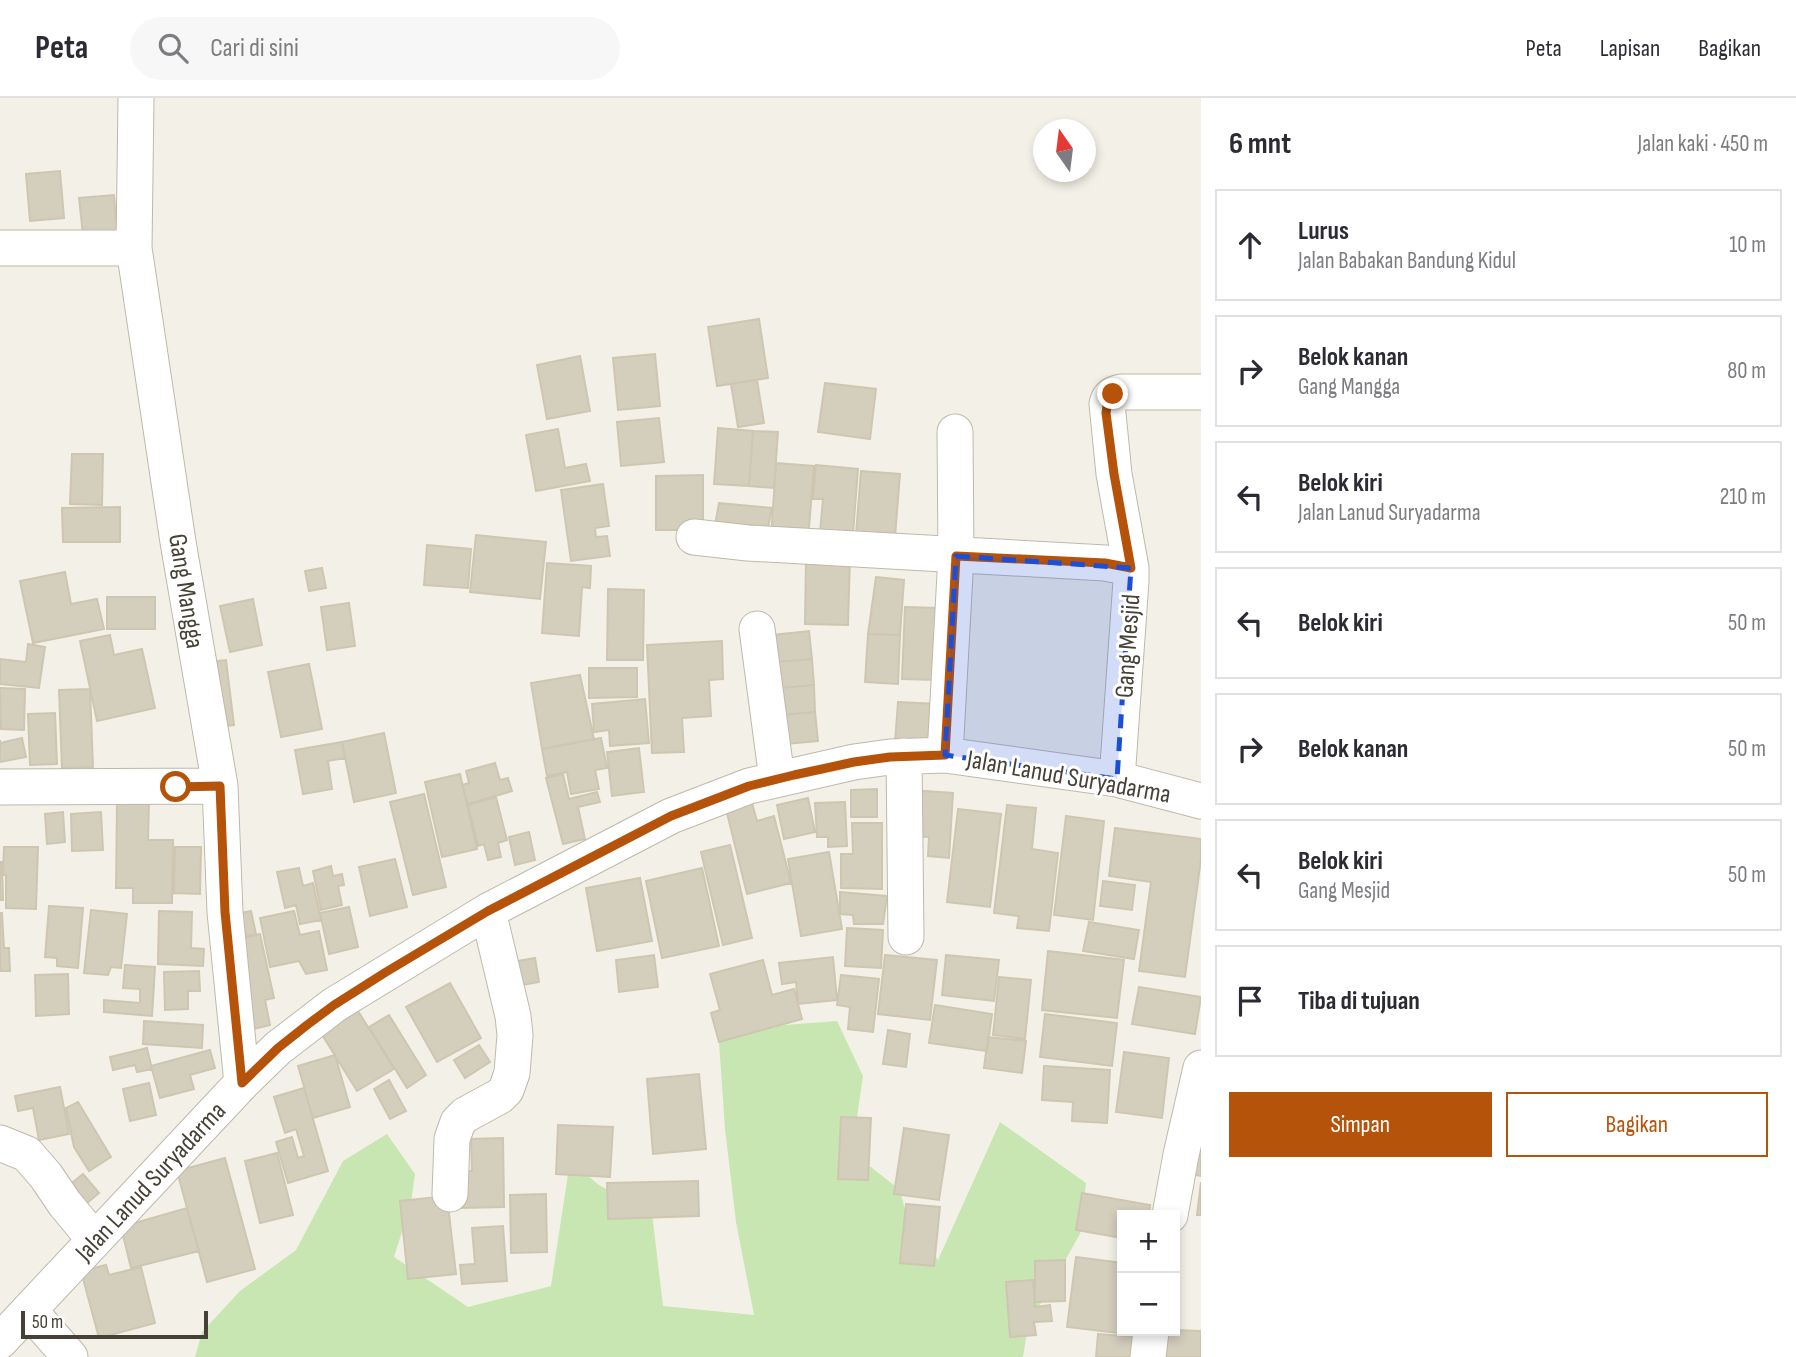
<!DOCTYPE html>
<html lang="id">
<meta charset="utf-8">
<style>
:root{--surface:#fff;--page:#f7f7f7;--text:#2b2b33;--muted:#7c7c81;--line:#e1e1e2;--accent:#b45309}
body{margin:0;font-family:"Sofia Sans Condensed",sans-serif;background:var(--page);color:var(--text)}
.controls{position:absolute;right:21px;bottom:21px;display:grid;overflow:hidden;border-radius:0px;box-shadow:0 4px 10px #0003}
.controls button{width:63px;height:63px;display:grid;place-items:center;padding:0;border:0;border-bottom:2px solid var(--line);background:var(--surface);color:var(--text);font:35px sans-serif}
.compass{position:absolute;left:1033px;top:21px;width:63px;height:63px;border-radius:50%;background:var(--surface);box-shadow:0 4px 10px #0003;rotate:346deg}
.scale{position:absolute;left:21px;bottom:18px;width:187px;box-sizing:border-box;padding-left:7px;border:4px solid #464136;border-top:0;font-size:19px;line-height:24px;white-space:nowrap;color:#464136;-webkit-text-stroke:5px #fff;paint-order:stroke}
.stop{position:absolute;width:21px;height:21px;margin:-16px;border:5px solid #b45309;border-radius:50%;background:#fff}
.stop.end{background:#b45309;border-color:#fff;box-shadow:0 2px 7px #0008}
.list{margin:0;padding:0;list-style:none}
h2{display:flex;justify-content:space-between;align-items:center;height:91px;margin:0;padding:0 28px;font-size:30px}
h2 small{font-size:23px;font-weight:400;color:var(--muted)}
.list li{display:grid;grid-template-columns:46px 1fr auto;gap:21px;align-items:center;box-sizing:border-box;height:112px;margin:0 14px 14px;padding:0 14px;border:2px solid var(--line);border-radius:0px}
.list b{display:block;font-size:26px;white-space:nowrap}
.list p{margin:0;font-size:23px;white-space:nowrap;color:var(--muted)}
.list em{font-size:23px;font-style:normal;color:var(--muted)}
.actions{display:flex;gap:14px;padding:21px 28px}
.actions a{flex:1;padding:16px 0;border:2px solid var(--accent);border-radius:0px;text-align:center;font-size:24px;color:var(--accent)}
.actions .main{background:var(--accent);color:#fff}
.icon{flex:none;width:38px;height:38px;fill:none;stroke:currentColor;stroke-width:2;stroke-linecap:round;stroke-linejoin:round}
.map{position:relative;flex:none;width:1201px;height:1259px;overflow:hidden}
header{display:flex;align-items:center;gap:42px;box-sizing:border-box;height:98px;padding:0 35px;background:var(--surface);border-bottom:2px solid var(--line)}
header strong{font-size:33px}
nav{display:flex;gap:38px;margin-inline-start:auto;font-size:24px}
.search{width:490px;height:63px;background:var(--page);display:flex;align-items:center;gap:18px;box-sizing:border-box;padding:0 24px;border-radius:38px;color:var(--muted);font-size:26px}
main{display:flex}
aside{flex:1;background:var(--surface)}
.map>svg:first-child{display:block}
</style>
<header>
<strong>Peta</strong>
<div class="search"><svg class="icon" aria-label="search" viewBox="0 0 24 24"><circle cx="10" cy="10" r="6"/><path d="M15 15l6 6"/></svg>Cari di sini</div>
<nav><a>Peta</a><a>Lapisan</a><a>Bagikan</a></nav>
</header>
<main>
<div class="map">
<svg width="1201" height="1259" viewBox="0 0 1201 1259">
<rect width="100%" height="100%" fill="#f3f1e7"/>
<path fill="#c8e6b1" d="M837,923L863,978L852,1054L900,1092L906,1116L938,1162L1000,1024L1086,1085L1080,1136L1028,1228L1023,1259H195L202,1234L240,1193L296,1152L343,1063L387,1036L415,1076L411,1105L394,1159L468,1209L551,1188L570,1063L599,1087L652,1115L663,1208L754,1217L736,1124L725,1031L719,944L720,932Z"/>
<path fill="#d4cebd" stroke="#cec6b0" stroke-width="2" d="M60,73L64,120L30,123L26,76Z
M114,97L118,143L84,146L79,100Z
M759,221L768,280L717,288L708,229Z
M655,256L660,308L618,312L613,260Z
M580,258L590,313L547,321L537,267Z
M757,282L764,325L738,329L731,286Z
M825,285L876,291L870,341L818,334Z
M659,320L664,364L621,368L617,324Z
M718,330L753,333L749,388L714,386Z
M558,331L565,370L586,366L590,383L536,393L526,337Z
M753,333L778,334L774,390L749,388Z
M72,356H103L102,407L70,406Z
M776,365L814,368L808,442L771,440Z
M816,367L858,371L853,435L820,434L823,401H813Z
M861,373L900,376L895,439L856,436Z
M703,377V432H656V378Z
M603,386L609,428L595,430L596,439L607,438L610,458L571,463L561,392Z
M719,405L772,410L765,445L713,439Z
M120,409V444H63L62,410Z
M476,437L546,444L540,501L470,494Z
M427,447L471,451L468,490L424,487Z
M806,459L850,460L848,527L805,526Z
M547,465L591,468L590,490L582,489L579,538L542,535Z
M322,470L326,490L309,493L305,473Z
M65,474L71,506L97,501L104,531L33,545L20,483Z
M876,479L904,482L900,537L868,536Z
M608,491L644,492L643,562H607Z
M107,499H155V531H107Z
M253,501L262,547L230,554L220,508Z
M349,505L355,548L327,552L321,509Z
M905,509L940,510L937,582L902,581Z
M809,533L812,561L766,565L763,538Z
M868,536L900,537L898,586L865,584Z
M110,537L114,557L142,551L155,610L97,623L80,543Z
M722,543L723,581L709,582L711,618L682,620L684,654L652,655L647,547Z
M28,546L45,549L39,590L0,586V561L26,564Z
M812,561L814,587L768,591L766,565Z
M226,562L234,627L197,631L190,566Z
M309,566L322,631L281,639L268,574Z
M589,570H637V599L589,600Z
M580,577L594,641L542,651L531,585Z
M814,587L815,614L772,618L768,591Z
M0,590L25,591L24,632L1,631Z
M90,591L93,669L62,670L59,592Z
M645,601L649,645L610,648L609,632L594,634L592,606Z
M898,604L938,606L936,646L895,644Z
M815,614L818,643L775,647L772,618Z
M55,615L57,666L30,667L28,616Z
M384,635L396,695L354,704L342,644Z
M22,640L26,659L0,664V642V645Z
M601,640L607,670L595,672L599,691L571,696L567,674L547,678L542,651Z
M342,644L345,660L328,663L332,691L303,696L295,652Z
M639,650L644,694L612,698L607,654Z
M495,665L500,682L508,680L512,693L468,706L462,687L469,685L466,673Z
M460,676L477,751L442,759L425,684Z
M563,676L569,701L597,694L600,704L578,709L585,741L563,746L546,680Z
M877,691V719H851V692Z
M910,692L953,695L949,760L928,758L929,739L907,738Z
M424,696L446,789L413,797L390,704Z
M496,699L507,742L498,745L501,759L488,762L484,746L478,748L468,707Z
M808,700L815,734L784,741L777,707Z
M117,703L149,704L148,742H173L172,805H133V790H116Z
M845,704L847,748L828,749V739H817L815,705Z
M752,705L757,723L774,718L791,785L747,796L726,711Z
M1007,707L1036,710L1032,751L1058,755L1049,833L1017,830L1019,818L994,815Z
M958,711L1001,716L990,809L947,804Z
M63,714L65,744L47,746L45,716Z
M101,714L103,752L72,753L71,716Z
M1066,718L1104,723L1093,822L1054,817Z
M852,725H882V791L841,790V756H853Z
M1115,730L1201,741V761L1185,879L1139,873L1151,784L1109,778Z
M529,734L535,762L515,767L509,739Z
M730,747L752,840L723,847L701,754Z
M4,749H38L36,811L6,810V777H3Z
M175,749H201L200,796L174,795Z
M829,754L842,831L801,838L788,761Z
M395,761L407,809L370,818L359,769Z
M0,764H2L3,802H0Z
M331,768L333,778L342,776L344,787L338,788L342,807L321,812L313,773Z
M299,770L303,788L313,785L321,822L300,826L296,807L285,810L277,774Z
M702,770L719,848L662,860L646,783Z
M640,780L652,843L597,853L586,790Z
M1103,783L1135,787L1132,812L1100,808Z
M840,794L887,798L883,826H854L853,817L840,816Z
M49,808L83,810L78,870L57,868V860L45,859Z
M349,809L358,849L329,856L320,815Z
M91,812L127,816L121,870L111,869L108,877L84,875Z
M159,813L192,814L191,850L204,851L203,868L158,866Z
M251,813L256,836L235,840L231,817Z
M294,813L300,837L319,833L327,872L306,876L299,863L270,869L260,820Z
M0,815H2L4,850H9L10,873H0Z
M1089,824L1139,832L1134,861L1083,853Z
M847,830L883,832L881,870L845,868Z
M260,836L274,900L265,902L270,927L250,932L231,843Z
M1048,853L1124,862L1117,920L1042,912Z
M654,857L658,889L619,894L616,862Z
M885,857L937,862L930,922L878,916Z
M946,857L999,862L994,903L942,897Z
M833,859L837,902L798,906L796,884L782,886L779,865Z
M535,860L539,884L511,889L507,865Z
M763,862L772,897L794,891L802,921L719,944L711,915L720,912L710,876Z
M125,867L155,869L152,918L104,914V902L140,905V891L123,890Z
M199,873L200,893H188V911L165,912L164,874Z
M68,876L69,916L36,918L35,877Z
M841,877L879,881L873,934L848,931L850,909L837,907Z
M999,879L1031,882L1025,941L993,937Z
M450,885L481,940L437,964L406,909Z
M1139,889L1201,899L1195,936L1132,926Z
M935,907L992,916L987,953L929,945Z
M358,913L394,971L357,993L321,935Z
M1045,916L1117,925L1112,968L1040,959Z
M389,917L426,977L407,990L369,929Z
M144,923L203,927L202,950L143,946Z
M888,932L910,936L906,969L883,966Z
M988,939L1026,943L1022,975L984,970Z
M479,947L490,964L465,980L454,962Z
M147,950L152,971L137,974L135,967L113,972L110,959Z
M210,952L215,970L190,977L194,991L160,1000L151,968Z
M1124,954L1169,960L1162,1020L1116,1014Z
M335,957L350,1009L313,1020L298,968Z
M1044,968L1110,972L1107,1025L1072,1023L1073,1004L1042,1002Z
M699,976L706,1051L653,1056L647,981Z
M389,982L406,1013L390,1021L374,991Z
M149,985L156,1017L130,1023L123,991Z
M60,989L69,1036L39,1042L33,1010L18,1013L15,998Z
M304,990L328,1073L288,1085L276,1044L292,1039L298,1060L304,1058L296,1031L285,1035L274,999Z
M78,1004L111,1059L89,1073L74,1049L66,1010Z
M841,1019L871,1020L868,1082L838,1081Z
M558,1027L613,1029L610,1079L556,1076Z
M904,1030L949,1037L939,1102L894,1096Z
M1201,1038V1078L1187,1075Z
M503,1040L504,1109L458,1110L457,1073H472L471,1041Z
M277,1055L293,1117L260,1125L245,1063Z
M225,1060L255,1171L207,1184L177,1073Z
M83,1076L99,1095L66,1123L49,1104Z
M698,1083L699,1118L608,1121L607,1085Z
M1201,1084V1117H1197Z
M1082,1095L1150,1107L1149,1117H1122V1140L1076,1132Z
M546,1096L547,1154L511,1155L510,1097Z
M447,1098L456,1176L408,1181L400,1103Z
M906,1106L940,1109L934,1168L900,1165Z
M187,1110L199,1153L131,1170L121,1129Z
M503,1128L507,1183L462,1186L460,1167L475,1166L472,1130Z
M1076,1159L1122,1165V1233H1127L1126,1236L1067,1229Z
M1065,1162V1203L1035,1204V1163Z
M106,1167L109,1177L141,1169L155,1225L99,1240L81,1173Z
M1033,1182L1035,1209L1050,1207L1052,1223L1034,1224L1036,1237L1010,1239L1006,1184Z
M1175,1232L1201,1233V1259H1139L1140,1233Z
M1098,1236L1136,1239L1134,1259H1096Z"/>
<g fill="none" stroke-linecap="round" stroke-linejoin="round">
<defs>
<path id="minor" d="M136,0L134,150L178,444L220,688L225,814L242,985
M0,150H134
M694,439L748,445L1105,465L1131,470
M757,531L777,681
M945,657L956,458L955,334
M904,658L906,839
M1117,681L1131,483V470L1114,376L1107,306C1109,297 1114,296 1121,294H1201
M0,689L220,688
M0,1045L27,1056L46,1078L65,1106L94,1141
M450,1096L452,1041L458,1024L465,1017L500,998L506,992L512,975L515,937L513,918L488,813
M1170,1117L1181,1057L1201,970
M29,1212L70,1259
M0,1243L242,985L278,950L334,907L488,813L671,718L749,688L854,664L890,659L945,657L1117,681L1201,703
M1148,1259L1151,1233"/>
</defs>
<use href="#minor" stroke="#beb9aa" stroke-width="37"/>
<use href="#minor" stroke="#fff" stroke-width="35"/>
</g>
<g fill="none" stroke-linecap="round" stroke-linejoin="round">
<path stroke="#b45309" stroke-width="9" d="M176,689L220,688L225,814L242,985L278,950L307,927L334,907L386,874L488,813L671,718L749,688L794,677L854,664L890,659L945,657L956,458L1105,465L1131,470L1114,376L1106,315L1108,301L1113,296"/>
</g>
<path fill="#1d4ed8" fill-opacity="0.2" stroke="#1d4ed8" stroke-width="5" stroke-dasharray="14 9" stroke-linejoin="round" d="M956,458L1131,470L1117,681L945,657Z"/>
<g text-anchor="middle" stroke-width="6" stroke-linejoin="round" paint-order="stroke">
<g font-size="26" fill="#464136" stroke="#fff">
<text transform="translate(187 493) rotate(81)" y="9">Gang Mangga</text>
<text transform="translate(1127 548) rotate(-86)" y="9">Gang Mesjid</text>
<text transform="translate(1069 678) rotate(10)" y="9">Jalan Lanud Suryadarma</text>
<text transform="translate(150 1083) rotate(-47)" y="9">Jalan Lanud Suryadarma</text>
</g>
</g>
</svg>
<div class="controls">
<button>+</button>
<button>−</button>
</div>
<svg class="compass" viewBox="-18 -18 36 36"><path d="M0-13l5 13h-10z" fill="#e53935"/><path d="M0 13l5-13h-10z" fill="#7c7c81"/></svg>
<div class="scale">50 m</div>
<div class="stop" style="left:176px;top:689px"></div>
<div class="stop end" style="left:1113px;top:296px"></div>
</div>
<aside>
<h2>6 mnt<small>Jalan kaki · 450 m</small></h2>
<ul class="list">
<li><svg class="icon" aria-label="ahead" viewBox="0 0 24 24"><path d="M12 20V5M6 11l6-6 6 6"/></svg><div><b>Lurus</b><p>Jalan Babakan Bandung Kidul</p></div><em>10 m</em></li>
<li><svg class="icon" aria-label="right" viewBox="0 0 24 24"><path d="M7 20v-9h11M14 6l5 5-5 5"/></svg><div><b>Belok kanan</b><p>Gang Mangga</p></div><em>80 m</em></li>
<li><svg class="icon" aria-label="left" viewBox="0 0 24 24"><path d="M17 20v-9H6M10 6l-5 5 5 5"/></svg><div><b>Belok kiri</b><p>Jalan Lanud Suryadarma</p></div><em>210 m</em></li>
<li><svg class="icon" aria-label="left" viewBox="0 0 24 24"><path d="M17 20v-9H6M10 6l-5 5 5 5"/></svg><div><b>Belok kiri</b></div><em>50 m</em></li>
<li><svg class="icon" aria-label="right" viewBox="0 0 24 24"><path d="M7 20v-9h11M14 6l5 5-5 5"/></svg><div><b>Belok kanan</b></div><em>50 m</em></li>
<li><svg class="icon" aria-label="left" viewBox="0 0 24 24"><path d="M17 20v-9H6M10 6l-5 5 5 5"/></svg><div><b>Belok kiri</b><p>Gang Mesjid</p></div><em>50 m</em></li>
<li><svg class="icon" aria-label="arrive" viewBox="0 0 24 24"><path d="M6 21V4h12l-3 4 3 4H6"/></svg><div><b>Tiba di tujuan</b></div></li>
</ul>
<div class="actions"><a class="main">Simpan</a><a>Bagikan</a></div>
</aside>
</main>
